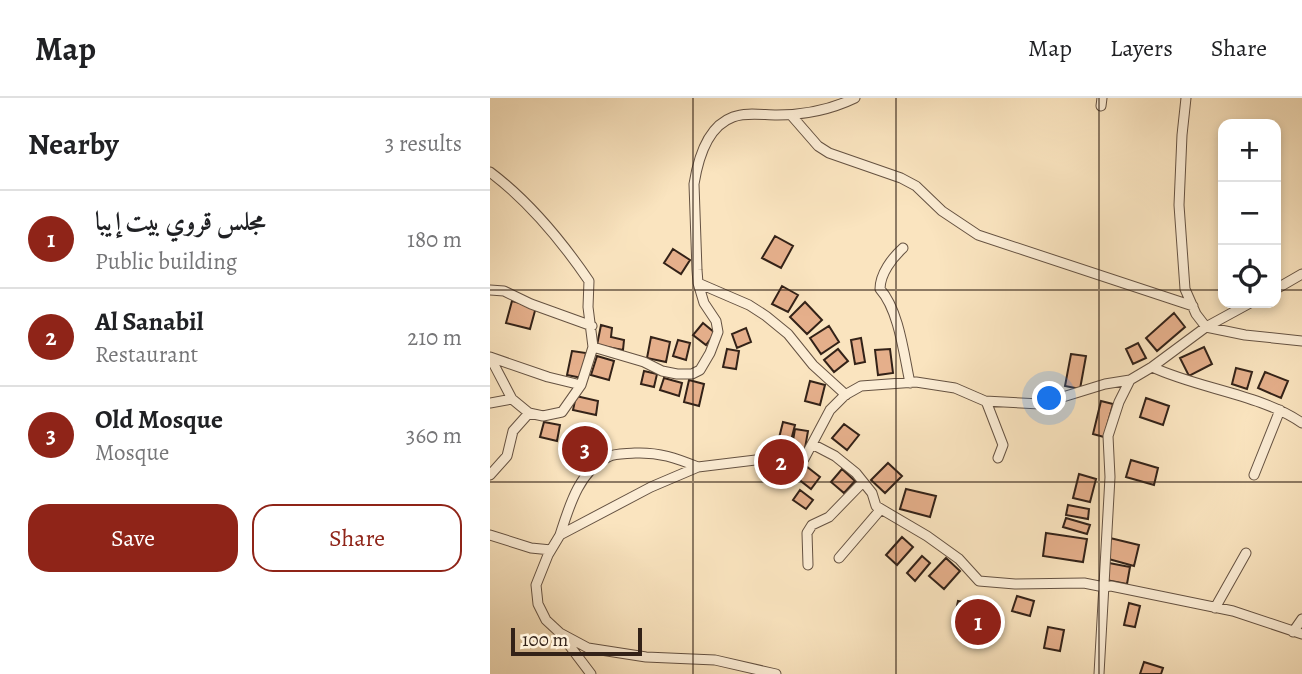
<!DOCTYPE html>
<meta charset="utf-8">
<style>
:root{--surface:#fff;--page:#f2f2f2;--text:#202124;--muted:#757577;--line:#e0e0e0;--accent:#8f2418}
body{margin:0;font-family:Alegreya,Amiri,serif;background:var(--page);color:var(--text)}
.controls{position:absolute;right:21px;top:21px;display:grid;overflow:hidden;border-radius:14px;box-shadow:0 4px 10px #0003}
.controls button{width:63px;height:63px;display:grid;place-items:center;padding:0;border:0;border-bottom:2px solid var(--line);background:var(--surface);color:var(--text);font:35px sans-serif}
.scale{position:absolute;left:21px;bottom:18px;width:131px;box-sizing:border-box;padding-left:7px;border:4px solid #332218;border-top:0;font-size:19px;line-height:24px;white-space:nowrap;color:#332218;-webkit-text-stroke:5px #fcedd5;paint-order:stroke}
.you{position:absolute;left:560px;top:301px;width:24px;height:24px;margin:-18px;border:5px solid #fff;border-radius:50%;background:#1a73e8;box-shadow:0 0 0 10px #1a73e833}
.badge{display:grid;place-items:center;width:46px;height:46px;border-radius:50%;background:var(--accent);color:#fff;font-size:23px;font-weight:700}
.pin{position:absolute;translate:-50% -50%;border:4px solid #fff;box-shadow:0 2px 7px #0006}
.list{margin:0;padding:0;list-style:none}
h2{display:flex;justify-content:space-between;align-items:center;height:91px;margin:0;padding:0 28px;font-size:30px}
h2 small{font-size:23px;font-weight:400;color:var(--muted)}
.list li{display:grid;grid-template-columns:46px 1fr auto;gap:21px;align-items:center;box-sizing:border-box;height:98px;padding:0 28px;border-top:2px solid var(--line)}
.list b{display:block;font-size:26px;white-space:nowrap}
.list p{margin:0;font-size:23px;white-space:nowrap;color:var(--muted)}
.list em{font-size:23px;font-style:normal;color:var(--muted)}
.actions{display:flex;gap:14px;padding:21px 28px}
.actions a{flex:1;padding:16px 0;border:2px solid var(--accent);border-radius:21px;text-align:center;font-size:24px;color:var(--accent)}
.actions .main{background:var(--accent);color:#fff}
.icon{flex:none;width:38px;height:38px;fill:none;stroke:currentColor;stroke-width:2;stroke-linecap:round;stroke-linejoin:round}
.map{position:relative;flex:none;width:812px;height:576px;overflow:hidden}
header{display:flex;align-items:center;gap:42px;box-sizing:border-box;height:98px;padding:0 35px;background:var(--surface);border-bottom:2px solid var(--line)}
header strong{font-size:33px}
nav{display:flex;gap:38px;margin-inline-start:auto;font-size:24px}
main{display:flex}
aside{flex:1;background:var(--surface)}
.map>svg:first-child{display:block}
</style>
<header>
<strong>Map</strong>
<nav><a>Map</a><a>Layers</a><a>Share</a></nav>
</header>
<main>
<aside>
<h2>Nearby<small>3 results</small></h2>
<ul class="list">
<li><span class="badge">1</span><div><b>مجلس قروي بيت إيبا</b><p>Public building</p></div><em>180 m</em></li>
<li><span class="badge">2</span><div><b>Al Sanabil</b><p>Restaurant</p></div><em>210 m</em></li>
<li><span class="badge">3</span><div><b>Old Mosque</b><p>Mosque</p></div><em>360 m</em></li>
</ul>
<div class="actions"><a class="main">Save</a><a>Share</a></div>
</aside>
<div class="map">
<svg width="812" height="576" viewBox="0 0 812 576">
<rect width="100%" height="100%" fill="#fae4bf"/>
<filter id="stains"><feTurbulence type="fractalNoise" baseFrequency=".00286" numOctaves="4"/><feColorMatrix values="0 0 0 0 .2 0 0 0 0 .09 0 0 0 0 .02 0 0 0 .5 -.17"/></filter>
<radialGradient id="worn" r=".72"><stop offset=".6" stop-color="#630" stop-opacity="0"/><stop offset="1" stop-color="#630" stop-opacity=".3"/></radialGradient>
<path fill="#e5af8b" stroke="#332218" stroke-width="2" d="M285,138L303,148L291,170L272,160Z
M183,151L200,162L191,176L174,165Z
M292,188L308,197L298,214L282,206Z
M22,203L46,209L40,231L16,225Z
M315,204L332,222L317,236L300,219Z
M684,215L695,229L667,253L656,240Z
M213,225L225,235L216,247L203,237Z
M111,227L122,230L121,239L134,242L133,252L107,247Z
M339,228L349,244L331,256L320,240Z
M256,230L261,244L247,250L242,236Z
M161,239L180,244L176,264L157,260Z
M371,240L375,264L365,266L361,242Z
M188,242L200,245L196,262L183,258Z
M648,245L656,260L643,266L636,251Z
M714,249L722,266L699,278L690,260Z
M237,251L249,253L246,271L233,269Z
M348,251L358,263L344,274L334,262Z
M400,251L403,275L388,277L385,252Z
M82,253L96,255L92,280L77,277Z
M581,256L596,258L590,291L575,288Z
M107,258L124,263L119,282L101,277Z
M746,270L762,274L757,291L742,286Z
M154,273L167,276L164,289L151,286Z
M775,274L798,283L791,300L768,290Z
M174,280L192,285L189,298L170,292Z
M199,282L214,286L209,308L194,304Z
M320,283L335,287L330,307L315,303Z
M86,298L108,303L106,317L83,312Z
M656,300L679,308L673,327L650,319Z
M611,303L623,306L614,339L603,336Z
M54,324L70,327L67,343L50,339Z
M293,324L305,327L297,358L285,356Z
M354,326L369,337L357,352L342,340Z
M305,331L318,333L314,356L301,354Z
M641,362L668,370L664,387L636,379Z
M398,365L412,378L395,395L381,382Z
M316,368L330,379L321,391L307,380Z
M352,371L365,383L354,395L341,384Z
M589,376L606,381L600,404L583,400Z
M416,391L446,398L440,419L410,411Z
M310,392L323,402L316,411L303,402Z
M578,407L599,411L598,421L576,417Z
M576,420L600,427L597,436L573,429Z
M556,435L597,441L593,464L553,458Z
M412,439L423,449L407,467L396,457Z
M620,440L649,447L644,468L615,460Z
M432,458L440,465L425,483L417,475Z
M456,460L470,473L454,491L439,478Z
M619,465L640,469L637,486L616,482Z
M527,498L544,503L540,518L522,513Z
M468,503L482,506L478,525L464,522Z
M639,505L650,508L645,529L634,527Z
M558,529L574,532L570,553L554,550Z
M654,564L673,570L671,576H650Z"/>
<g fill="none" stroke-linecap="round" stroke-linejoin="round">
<defs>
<path id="minor" d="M696,0L692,37L689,107L695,191L706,216L716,229L755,237L812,243
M611,8L612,0
M301,17L328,48L339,55L411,80L426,88L452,113L488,137L703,208
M0,74C40,104 71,142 99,183L98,209L103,249L91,287L72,314L53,318L39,315L23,333L17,358L0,377
M413,150C402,160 390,176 390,191C409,212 414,257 420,285
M208,185L259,207L276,218L298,236L323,267L356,297
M786,191L812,176
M0,192L14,193L41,206L102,228
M103,249L154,264L172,273L187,276H202L210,272L220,255L228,234L226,223L214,205L208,185L207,172L204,86C208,61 218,28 243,19C256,14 273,17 287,17C314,17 340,12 365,0
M0,259L58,279L91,287
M0,259L22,301L39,315
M662,269C709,291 770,296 812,325
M496,303L513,347L508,360
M0,305L22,301
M322,346L345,358L366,375L382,395L386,408L437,438L469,461L489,483L525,486L594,485L614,489L621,488L743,513L812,536
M764,377L790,312
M0,437L41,450L61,452
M70,437C79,409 89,373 118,359C125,355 136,356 145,355C169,354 186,360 208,369
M349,460L391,411
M318,467L317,435L322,427L339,419L373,384
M725,510L756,455
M803,534L812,521
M73,539L101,576
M286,576L225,562L156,559L98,550L70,535L56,522L48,506L46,487L58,457L70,437L161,389L208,369L274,361H314L340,312L355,297L371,288L426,284L465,290L495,303L550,306L615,286L640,282
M609,576L620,379L618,338L629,304L640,282L662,269L716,229L760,205"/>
</defs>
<use href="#minor" stroke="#655242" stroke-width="11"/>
<use href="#minor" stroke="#fcedd5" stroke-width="9"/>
</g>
<path fill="none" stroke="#332218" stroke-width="2" stroke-opacity="0.55" d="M203,0V576M406,0V576M609,0V576M0,192H733M786,192H812M0,384H812"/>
<rect width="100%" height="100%" filter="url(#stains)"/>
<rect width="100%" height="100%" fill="url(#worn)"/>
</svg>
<div class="controls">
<button>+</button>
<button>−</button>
<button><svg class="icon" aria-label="locate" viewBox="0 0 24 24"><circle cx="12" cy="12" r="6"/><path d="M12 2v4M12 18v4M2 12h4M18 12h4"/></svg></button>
</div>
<div class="scale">100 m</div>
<div class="you"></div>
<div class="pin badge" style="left:488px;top:524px">1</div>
<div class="pin badge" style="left:291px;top:364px">2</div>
<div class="pin badge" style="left:95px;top:351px">3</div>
</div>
</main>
